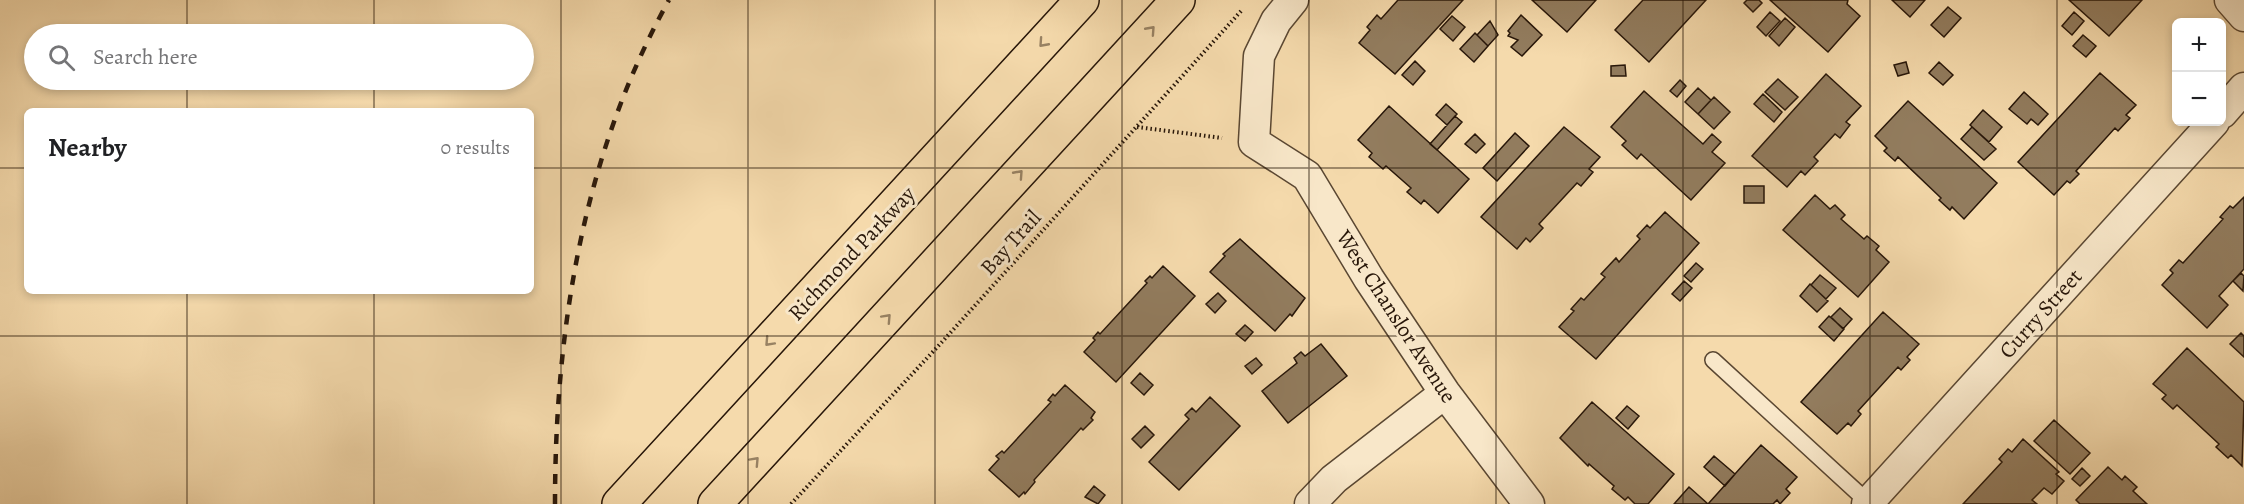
<!DOCTYPE html>
<meta charset="utf-8">
<style>
:root{--surface:#fff;--page:#f2f2f2;--text:#202124;--muted:#757577;--line:#e0e0e0}
body{margin:0;font-family:Alegreya,serif;background:var(--page);color:var(--text)}
.controls{position:absolute;right:18px;top:18px;display:grid;overflow:hidden;border-radius:9px;box-shadow:0 3px 9px #0003}
.controls button{width:54px;height:54px;display:grid;place-items:center;padding:0;border:0;border-bottom:2px solid var(--line);background:var(--surface);color:var(--text);font:30px sans-serif}
.list{margin:0;padding:0;list-style:none}
h2{display:flex;justify-content:space-between;align-items:center;height:78px;margin:0;padding:0 24px;font-size:26px}
h2 small{font-size:20px;font-weight:400;color:var(--muted)}
.icon{flex:none;width:33px;height:33px;fill:none;stroke:currentColor;stroke-width:2;stroke-linecap:round;stroke-linejoin:round}
.map{position:relative;flex:none;width:2244px;height:504px;overflow:hidden}
.search{position:absolute;background:var(--surface);box-shadow:0 3px 9px #0003;left:24px;top:24px;width:510px;height:66px;display:flex;align-items:center;gap:15px;box-sizing:border-box;padding:0 21px;border-radius:33px;color:var(--muted);font-size:22px}
.panel{position:absolute;background:var(--surface);box-shadow:0 3px 9px #0003;left:24px;top:108px;width:510px;height:186px;border-radius:9px}
.map>svg:first-child{display:block}
</style>
<div class="map">
<svg width="2244" height="504" viewBox="0 0 2244 504">
<rect width="100%" height="100%" fill="#f5daac"/>
<filter id="stains"><feTurbulence type="fractalNoise" baseFrequency=".00333" numOctaves="4"/><feColorMatrix values="0 0 0 0 .2 0 0 0 0 .09 0 0 0 0 .02 0 0 0 .5 -.17"/></filter>
<radialGradient id="worn" r=".72"><stop offset=".6" stop-color="#630" stop-opacity="0"/><stop offset="1" stop-color="#630" stop-opacity=".3"/></radialGradient>
<path fill="#927c5e" stroke="#271609" stroke-width="1.5" d="M1398,0H1463L1395,74L1359,43L1370,30L1367,27L1377,15L1381,19Z
M1532,0H1596L1567,32Z
M1643,0H1706L1649,62L1615,30Z
M1747,0H1759L1762,3L1753,12L1744,3Z
M1770,0H1848L1847,4L1860,16L1828,52Z
M1892,0H1925L1910,17Z
M2069,0H2142L2109,36Z
M1948,7L1961,18L1944,37L1931,25Z
M1770,12L1780,21L1766,36L1757,27Z
M2074,12L2084,21L2072,35L2062,26Z
M1521,15L1542,35L1522,56L1511,47L1518,40L1508,36L1510,33L1508,31Z
M1452,16L1465,27L1453,41L1440,29Z
M1785,18L1795,27L1779,46L1769,36Z
M1490,21L1498,35L1488,46L1477,35Z
M1475,33L1488,46L1474,62L1460,49Z
M2083,35L2096,46L2086,57L2073,46Z
M1415,61L1425,71L1413,85L1402,75Z
M1906,62L1909,73L1898,76L1894,65Z
M1939,62L1953,75L1943,85L1929,73Z
M1625,65L1626,76H1611V66Z
M2100,73L2136,105L2126,115L2130,118L2118,131L2115,128L2076,171L2079,174L2070,183L2067,181L2054,195L2018,162Z
M1826,74L1861,106L1846,122L1850,125L1840,138L1835,134L1814,157L1818,161L1805,175L1801,171L1787,187L1752,156Z
M1778,79L1798,97L1785,110L1765,92Z
M1680,80L1686,86L1677,97L1670,91Z
M1698,88L1711,100L1698,114L1685,102Z
M1644,91L1703,144L1712,134L1721,142L1712,152L1725,163L1691,200L1641,154L1637,159L1622,145L1626,141L1611,127Z
M2024,92L2048,114L2038,125L2031,119L2027,124L2009,109Z
M1763,94L1782,112L1774,122L1754,104Z
M1714,97L1730,112L1714,129L1698,114Z
M1908,101L1997,183L1964,219L1952,207L1950,210L1939,200L1941,198L1898,157L1895,161L1884,151L1887,148L1875,136Z
M1446,104L1457,114L1447,125L1436,115Z
M1389,106L1469,179L1438,213L1424,200L1421,204L1407,192L1411,188L1386,166L1383,169L1369,157L1372,153L1358,140Z
M1983,110L2002,127L1989,142L1970,125Z
M1455,116L1462,122L1437,150L1430,144Z
M1564,127L1600,157L1589,169L1593,172L1581,186L1577,183L1539,224L1543,228L1530,242L1526,238L1517,249L1481,217Z
M1972,127L1996,149L1984,160L1961,139Z
M1515,133L1529,146L1497,181L1483,168Z
M1475,134L1485,144L1476,153L1465,144Z
M1744,186H1764V203H1744Z
M1815,195L1830,209L1835,205L1845,215L1841,219L1864,239L1867,236L1879,246L1876,250L1889,262L1858,297L1783,230Z
M2244,197V269L2219,296L2228,305L2207,328L2162,285L2173,273L2170,270L2179,260L2183,263L2223,219L2220,217L2230,206L2233,208Z
M1665,212L1699,243L1596,359L1559,327L1574,311L1571,309L1581,298L1584,300L1605,277L1601,274L1616,258L1619,262L1640,239L1637,236L1647,225L1650,228Z
M1240,239L1305,298L1292,316L1290,314L1275,331L1210,272L1225,256L1223,254Z
M1696,263L1703,269L1691,282L1684,276Z
M1163,266L1195,296L1116,382L1084,352L1095,340L1093,338L1098,332L1100,334L1147,283L1145,281L1150,276L1152,278Z
M2241,273L2244,276L2243,291L2233,281Z
M1820,275L1836,288L1826,299L1811,285Z
M1684,281L1692,288L1680,301L1672,294Z
M1810,284L1828,301L1817,312L1800,296Z
M1218,293L1226,301L1215,313L1206,304Z
M1840,308L1852,319L1843,329L1831,317Z
M1883,312L1919,344L1907,357L1910,360L1901,370L1898,367L1858,411L1861,414L1851,426L1848,423L1837,434L1801,402Z
M1829,316L1844,329L1834,341L1819,327Z
M1245,325L1253,332L1245,341L1236,334Z
M2241,333L2244,336V357L2230,344Z
M1321,344L1347,376L1288,423L1262,391L1297,363L1294,358L1301,352L1305,356Z
M2187,348L2244,402L2242,466L2231,455L2228,458L2216,447L2219,444L2177,405L2173,409L2162,399L2166,395L2153,384Z
M1256,358L1262,365L1252,374L1245,366Z
M1140,373L1153,385L1144,395L1131,383Z
M1065,385L1095,412L1091,418L1093,420L1083,430L1081,428L1034,480L1035,482L1025,494L1024,492L1019,497L989,470L999,459L996,456L1002,451L1004,453L1051,402L1048,400L1053,394L1055,396Z
M1210,397L1240,426L1179,490L1149,462L1189,419L1185,415L1192,408L1196,412Z
M1592,402L1674,474L1648,504H1635L1628,497L1625,500L1612,489L1614,486L1589,464L1588,466L1560,438Z
M1627,406L1639,416L1628,429L1616,418Z
M2054,420L2090,453L2070,474L2034,441Z
M1145,426L1154,435L1141,448L1132,439Z
M2023,439L2059,472L2056,474L2064,481L2052,494L2044,488L2032,500L2037,504H1963L2002,462L1999,459L2008,449L2012,452Z
M1761,445L1797,477L1786,489L1790,493L1780,504L1777,500L1773,504H1708Z
M1714,456L1735,474L1725,486L1704,467Z
M2108,467L2122,480L2125,476L2137,487L2133,491L2147,504H2080L2076,500Z
M2082,468L2090,476L2080,486L2072,479Z
M1094,486L1105,495L1098,504L1085,497Z
M1689,487L1708,504H1674Z"/>
<g fill="none" stroke-linecap="round" stroke-linejoin="round">
<defs>
<path id="lane" d="M1713,360L1870,504"/>
<path id="street" d="M1293,0L1276,21L1259,56L1254,142L1307,176L1369,279L1445,393L1529,504
M2230,0L2244,16
M2222,113L2244,88
M1310,504L1334,479L1445,393
M1867,504L2214,122"/>
<path id="highway" d="M619,504L1082,0
M715,504L1178,0"/>
</defs>
<use href="#lane" stroke="#5a4732" stroke-width="18"/>
<use href="#street" stroke="#5a4732" stroke-width="33"/>
<use href="#highway" stroke="#271609" stroke-width="36"/>
<path stroke="#271609" stroke-width="4" stroke-dasharray="1.5 3" stroke-linecap="butt" d="M1137,127L1222,138
M791,504L942,342L1242,10"/>
<use href="#lane" stroke="#f8e7c9" stroke-width="15"/>
<use href="#street" stroke="#f8e7c9" stroke-width="30"/>
<use href="#highway" stroke="#f5daac" stroke-width="33"/>
<path stroke="#271609" stroke-width="4.5" stroke-dasharray="10 10" stroke-linecap="butt" d="M555,504C555,330 583,154 669,0"/>
</g>
<defs><path id="oneway-chevron" d="M-2-3.5L2.5 0L-2 3.5" fill="none" stroke-width="1.6" stroke-linecap="round" stroke-linejoin="round" transform="scale(1.5)"/></defs>
<g stroke="#988263">
<use href="#oneway-chevron" transform="translate(1151 30) rotate(-48)"/>
<use href="#oneway-chevron" transform="translate(1043 43) rotate(132)"/>
<use href="#oneway-chevron" transform="translate(1019 174) rotate(-48)"/>
<use href="#oneway-chevron" transform="translate(887 318) rotate(-47)"/>
<use href="#oneway-chevron" transform="translate(769 342) rotate(133)"/>
<use href="#oneway-chevron" transform="translate(755 461) rotate(-47)"/>
</g>
<path fill="none" stroke="#271609" stroke-width="1.5" stroke-opacity="0.55" d="M187,0V34M374,0V34M561,0V504M748,0V504M935,0V504M1122,0V504M1309,0V504M1496,0V504M1683,0V504M1870,0V504M2057,0V504M187,80V111M374,80V111M0,168H27M531,168H2244M187,291V504M374,291V504M0,336H2244"/>
<g text-anchor="middle" stroke-width="6" stroke-linejoin="round" paint-order="stroke">
<g font-size="22" fill="#271609" stroke="#f8e7c9">
<text transform="translate(1010 242) rotate(-48)" y="8">Bay Trail</text>
<text transform="translate(851 253) rotate(-47)" y="8">Richmond Parkway</text>
<text transform="translate(2040 313) rotate(-48)" y="8">Curry Street</text>
<text transform="translate(1397 316) rotate(57)" y="8">West Chanslor Avenue</text>
</g>
</g>
<rect width="100%" height="100%" filter="url(#stains)"/>
<rect width="100%" height="100%" fill="url(#worn)"/>
</svg>
<div class="controls">
<button>+</button>
<button>−</button>
</div>
<div class="search"><svg class="icon" aria-label="search" viewBox="0 0 24 24"><circle cx="10" cy="10" r="6"/><path d="M15 15l6 6"/></svg>Search here</div>
<section class="panel">
<h2>Nearby<small>0 results</small></h2>
<ul class="list">
</ul>
</section>
</div>
